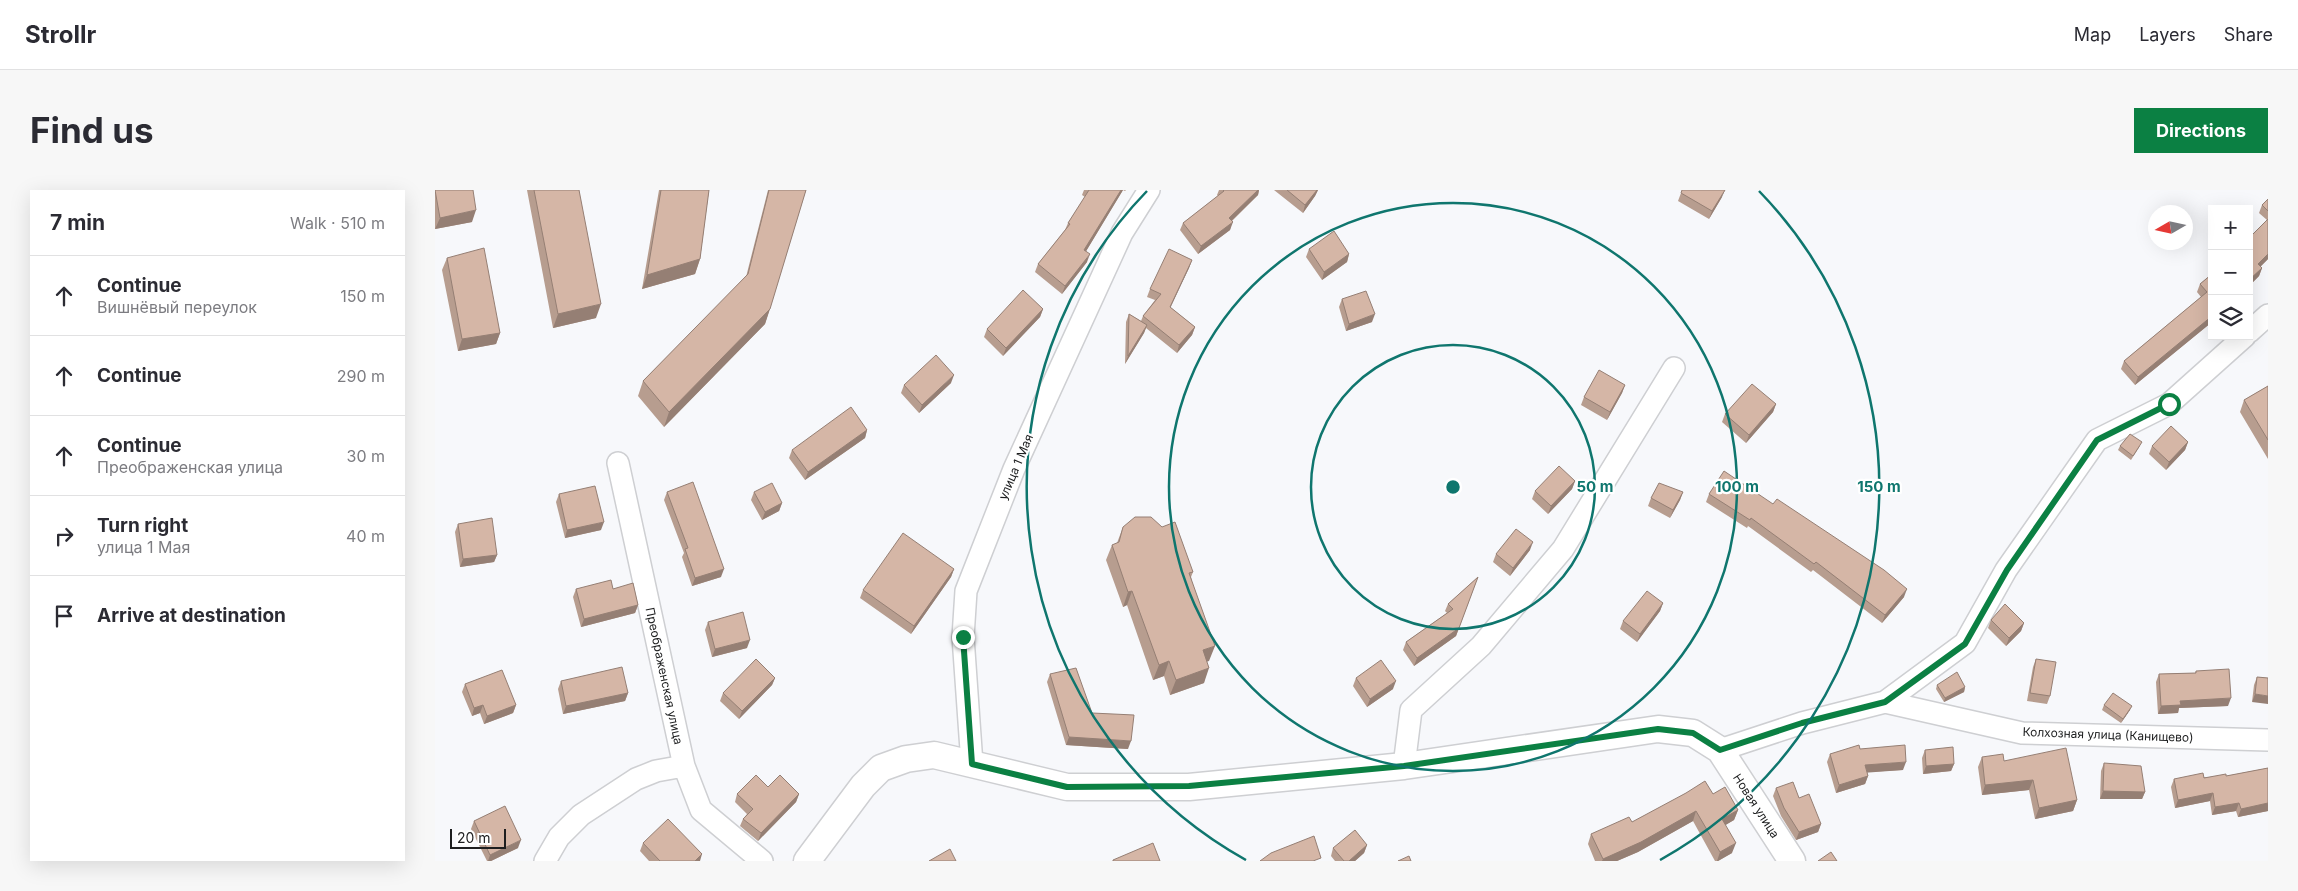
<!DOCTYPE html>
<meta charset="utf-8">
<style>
:root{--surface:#fff;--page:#f7f7f7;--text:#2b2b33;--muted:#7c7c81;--line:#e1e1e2;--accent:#0b8043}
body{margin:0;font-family:Inter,sans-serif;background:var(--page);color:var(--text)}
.controls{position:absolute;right:15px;top:15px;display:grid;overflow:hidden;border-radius:0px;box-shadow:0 5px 20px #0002}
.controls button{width:45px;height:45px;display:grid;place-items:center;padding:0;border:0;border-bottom:1px solid var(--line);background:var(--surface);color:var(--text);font:25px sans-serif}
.compass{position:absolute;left:1713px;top:15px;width:45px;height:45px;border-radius:50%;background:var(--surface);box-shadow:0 5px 20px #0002;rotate:261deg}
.scale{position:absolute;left:15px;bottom:12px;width:56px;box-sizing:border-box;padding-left:5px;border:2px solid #1d1e1f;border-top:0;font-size:14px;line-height:18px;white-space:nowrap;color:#1d1e1f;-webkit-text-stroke:4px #fff;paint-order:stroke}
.stop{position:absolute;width:15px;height:15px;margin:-11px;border:4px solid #0b8043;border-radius:50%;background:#fff}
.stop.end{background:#0b8043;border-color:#fff;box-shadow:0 1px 5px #0008}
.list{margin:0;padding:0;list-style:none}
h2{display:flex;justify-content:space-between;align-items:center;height:65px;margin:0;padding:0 20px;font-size:21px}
h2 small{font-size:16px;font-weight:400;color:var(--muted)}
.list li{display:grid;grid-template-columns:32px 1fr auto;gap:15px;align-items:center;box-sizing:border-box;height:80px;padding:0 20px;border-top:1px solid var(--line)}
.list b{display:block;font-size:19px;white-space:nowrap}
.list p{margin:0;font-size:16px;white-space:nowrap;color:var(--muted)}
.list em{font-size:16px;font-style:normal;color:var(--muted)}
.icon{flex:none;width:28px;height:28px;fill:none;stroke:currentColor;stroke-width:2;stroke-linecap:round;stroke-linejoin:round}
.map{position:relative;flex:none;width:1833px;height:671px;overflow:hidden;border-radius:0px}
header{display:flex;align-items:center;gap:30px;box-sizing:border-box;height:70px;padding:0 25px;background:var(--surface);border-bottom:1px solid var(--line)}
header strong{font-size:24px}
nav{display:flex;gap:28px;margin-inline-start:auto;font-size:18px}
.intro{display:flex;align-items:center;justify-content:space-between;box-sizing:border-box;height:120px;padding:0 30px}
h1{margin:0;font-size:35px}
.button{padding:12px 22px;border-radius:0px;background:var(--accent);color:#fff;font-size:18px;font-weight:700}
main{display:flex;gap:30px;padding:0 30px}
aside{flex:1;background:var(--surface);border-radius:0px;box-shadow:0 5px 20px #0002}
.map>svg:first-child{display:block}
</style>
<header>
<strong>Strollr</strong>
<nav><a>Map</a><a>Layers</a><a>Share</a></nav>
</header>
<div class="intro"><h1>Find us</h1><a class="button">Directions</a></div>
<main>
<aside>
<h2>7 min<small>Walk · 510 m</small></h2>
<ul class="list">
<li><svg class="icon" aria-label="ahead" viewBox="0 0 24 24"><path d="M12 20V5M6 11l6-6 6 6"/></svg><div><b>Continue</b><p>Вишнёвый переулок</p></div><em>150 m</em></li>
<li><svg class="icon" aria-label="ahead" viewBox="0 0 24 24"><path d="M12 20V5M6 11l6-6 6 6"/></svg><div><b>Continue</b></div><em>290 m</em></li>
<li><svg class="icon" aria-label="ahead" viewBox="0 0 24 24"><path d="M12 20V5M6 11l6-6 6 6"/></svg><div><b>Continue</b><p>Преображенская улица</p></div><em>30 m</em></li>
<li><svg class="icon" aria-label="right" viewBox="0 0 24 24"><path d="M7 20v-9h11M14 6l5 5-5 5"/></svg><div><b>Turn right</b><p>улица 1 Мая</p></div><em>40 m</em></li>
<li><svg class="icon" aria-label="arrive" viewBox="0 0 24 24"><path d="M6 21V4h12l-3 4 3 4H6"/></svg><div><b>Arrive at destination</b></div></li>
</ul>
</aside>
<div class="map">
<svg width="1833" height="671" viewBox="0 0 1833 671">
<rect width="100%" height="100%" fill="#f7f8fb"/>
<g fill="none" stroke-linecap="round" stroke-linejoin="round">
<defs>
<path id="minor" d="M1814,142L1833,125
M183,273L249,576L266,620L327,671
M1450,512L1530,453L1571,380L1662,250L1734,214L1810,146
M1285,560L1367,533L1450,512L1587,543L1833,550
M537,574L528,447L531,401L579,279L687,43L714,0
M969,576L976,520L1046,456L1128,359L1239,178
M110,671L124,647L146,625L201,589L221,581L249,576"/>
<path id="tertiary" d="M372,671L428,596L446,578L471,569L499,565L632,597H754L969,576L1223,539L1258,543L1285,560L1357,671"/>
</defs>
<use href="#minor" stroke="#cecfd2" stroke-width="24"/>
<use href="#tertiary" stroke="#cecfd2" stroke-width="29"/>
<use href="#minor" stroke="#fff" stroke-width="21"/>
<use href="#tertiary" stroke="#fff" stroke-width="26"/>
</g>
<path fill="#b79d8f" d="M0,0L37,32L0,39Z
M92,0H144L161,128L118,138Z
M224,0H274L265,69L260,84L207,99Z
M333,0H371L330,134L229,237L203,206L208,191L311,87Z
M649,0H691L690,1L688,0L651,61L652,72L627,104L600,82L603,74L630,40L633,33L650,7L647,5Z
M784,0H824L823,5L797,31L795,40L763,64L745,40L748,33L783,6L782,5Z
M839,0H883L880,6L868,23Z
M1246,3L1287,7L1274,29L1243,11Z
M1833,9V69L1825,77L1827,78L1824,86L1814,96V48L1832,30L1824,23L1827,15Z
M874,59L914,64L912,72L887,90L871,67Z
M12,68L65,143L61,154L23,161L7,80Z
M757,70L754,78L735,117L760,137L757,145L742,163L711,138L709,143L690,174L691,132L694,124L706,131L708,126L720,110L712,107L715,99Z
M1777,84V132L1700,195L1686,179L1689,171L1766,107L1762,102L1765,94Z
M907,109L937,132L911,141L904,117Z
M608,119L605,127L568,166L549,147L552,139Z
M516,193L484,223L466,203L469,195Z
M1190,195L1187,203L1172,230L1146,215L1149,207Z
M1833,196V269L1805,222L1809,210Z
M1341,214L1338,222L1311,253L1287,232L1290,224Z
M432,240L430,248L370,290L354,268L357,260Z
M1753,252L1750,260L1731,280L1714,264L1717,256Z
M1685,256H1705L1696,270L1683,260Z
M1140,291L1137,299L1113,324L1097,309L1100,301Z
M232,302L286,387L257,396L247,367L249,363L229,310Z
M319,302L347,313L344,321L327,330L316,310Z
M1248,302L1245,310L1235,328L1213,316L1216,308Z
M124,304L166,340L130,348L121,312Z
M1274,304L1469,407L1447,433L1378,380L1376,382L1313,336L1312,338L1271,312Z
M23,334L62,365L59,372L25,377L20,342Z
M688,337L758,382L756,387L774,471H772L769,493L735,505L729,486L718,490L692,415L688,417L671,370L677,355L682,353Z
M1095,360L1075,386L1058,372L1061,364Z
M519,379L516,387L476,444L425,408L428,400Z
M1043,387L1021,446L979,476L968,460L971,452L1012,423L1010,421L1013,414Z
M141,399H178L203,415L200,423L146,437L138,407Z
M1228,413L1225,421L1202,452L1185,439L1188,431Z
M1556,430L1589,433L1586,441L1571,456L1553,438Z
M273,432L312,458L277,467L270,440Z
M1601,469L1615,506L1612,514L1592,511L1598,477Z
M1761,481L1793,516L1744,518L1743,523L1723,524L1721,492L1724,484L1760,483Z
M615,484L657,523L693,559L631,555L612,492Z
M1822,487L1833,488L1817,512L1819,495Z
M340,488L337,495L304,529L285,511L288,503Z
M921,488L958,499L932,517L918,496Z
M126,491L193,503L190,511L128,524L123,499Z
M30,494L81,515L78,523L49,534L45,523L37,526L27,502Z
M1502,495L1530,497L1529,502L1509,512L1501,499Z
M1669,515L1695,520L1686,533L1667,520Z
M1425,559L1468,580L1432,582L1433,586L1430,594L1401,603L1392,572L1395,564Z
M1490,560L1519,574L1516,581L1488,584L1487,568Z
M1547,567L1569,571L1642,610L1638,621L1600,629L1594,600L1547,605L1543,577Z
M1669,573L1710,602L1707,609H1665L1666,581Z
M1833,578V621L1803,627L1801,621L1777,625L1775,611L1740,618L1736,597L1739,589L1791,586Z
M333,597L364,604L361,612L323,651L305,636L308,629L312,624L300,612L302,604Z
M1341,598L1364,608L1386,634L1383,642L1361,650L1346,626L1338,606Z
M1278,604L1303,620L1299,630L1290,635L1297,663L1283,671H1280L1258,631L1203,662L1182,671H1160L1153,654L1156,644L1197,632Z
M39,631L83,658L56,671H52L36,639Z
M208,653L265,671H214L205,661Z
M932,655L929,663L920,671H900L896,666L898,658Z"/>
<path fill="#957f74" d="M686,0H688L647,68L649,60Z
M823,0H824L823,5L791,36L794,28Z
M882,0H883L880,6L868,23L870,15Z
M1290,0L1287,7L1274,29L1277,21Z
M41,20L37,32L0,39L5,28Z
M798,32L795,40L763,64L766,56Z
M655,64L652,72L627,104L630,96Z
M914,64L912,72L887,90L889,82Z
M1833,64V69L1820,82L1823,74Z
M265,69L260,84L207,99L212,85Z
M757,70L754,78L732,125L735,117Z
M1827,78L1824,86L1814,96V90Z
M166,114L161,128L118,138L123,124Z
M335,119L330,134L229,237L234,222Z
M608,119L605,127L568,166L571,158Z
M940,124L937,132L911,141L914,134Z
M1777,126V132L1700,195L1703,187Z
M712,135L709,143L690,174L693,166Z
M760,137L757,145L742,163L744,155Z
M65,143L61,154L23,161L27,149Z
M519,185L516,193L484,223L487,215Z
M1190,195L1187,203L1172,230L1175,222Z
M1341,214L1338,222L1311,253L1314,245Z
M432,240L430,248L370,290L373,282Z
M1753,252L1750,260L1731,280L1734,272Z
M1140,291L1137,299L1113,324L1116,316Z
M1248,302L1245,310L1235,328L1238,320Z
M347,313L344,321L327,330L330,322Z
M169,332L166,340L130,348L132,340Z
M1098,352L1095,360L1075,386L1078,378Z
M62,365L59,372L25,377L28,369Z
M289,379L286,387L257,396L260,388Z
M519,379L516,387L476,444L479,436Z
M1472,399L1469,407L1447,433L1450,425Z
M697,401L692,415L688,417L693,402Z
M1228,413L1225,421L1202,452L1205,444Z
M203,415L200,423L146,437L149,429Z
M1589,433L1586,441L1571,456L1574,448Z
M1024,438L1021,446L979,476L982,468Z
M315,450L312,458L277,467L280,459Z
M780,456L774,471L762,475L768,460Z
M734,471L729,486L718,490L724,475Z
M774,478L769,493L735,505L741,490Z
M340,488L337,495L304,529L307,521Z
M961,491L958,499L932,517L935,509Z
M1530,497L1529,502L1509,512L1510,508Z
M193,503L190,511L128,524L131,516Z
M1820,504L1833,506V514L1817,512Z
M1796,508L1793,516L1744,518L1743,523L1723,524L1726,516L1745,511Z
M48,515L45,523L37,526L39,518Z
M81,515L78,523L49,534L52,526Z
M1697,516L1695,520L1686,533L1688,529Z
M634,547L696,551L693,559L631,555Z
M1471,572L1468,580L1427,583L1430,575Z
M1519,574L1516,581L1488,584L1491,576Z
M1433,586L1430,594L1401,603L1404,595Z
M1598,590L1594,600L1547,605L1550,595Z
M1668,601L1710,602L1707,609H1665Z
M1778,603L1775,611L1740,618L1743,610Z
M364,604L361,612L323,651L326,643Z
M1642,610L1638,621L1600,629L1604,618Z
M1804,613L1801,621L1777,625L1780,617Z
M1833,613V621L1803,627L1806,619Z
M1303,620L1299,630L1284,639L1287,629Z
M1261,621L1258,631L1203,662L1182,671H1167L1168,669Z
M1386,634L1383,642L1361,650L1364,642Z
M86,650L83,658L56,671H53L55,665Z
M1301,653L1297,663L1283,671H1282L1285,662Z
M932,655L929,663L920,671H914Z
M267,664L265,671H260Z"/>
<path fill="#d5b6a6" stroke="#957f74" d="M0,0H38L41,20L5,28Z
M99,0H144L166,114L123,124Z
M226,0H274L265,69L212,85Z
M334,0H371L335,119L234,222L208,191L313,84Z
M654,0H686L649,60L655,64L630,96L603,74L635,34L633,33Z
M788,0H823L794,28L798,32L766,56L748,33L789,1Z
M852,0H882L870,15Z
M1247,0H1290L1277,21L1246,3Z
M1833,9V21L1827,15Z
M1833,29V64L1823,74L1827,78L1814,90V48Z
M899,41L914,64L889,82L874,59Z
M49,58L65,143L27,149L12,68Z
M734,59L757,70L735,117L760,137L744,155L708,126L726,104L715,99Z
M1777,84V126L1703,187L1689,171L1772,102L1765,94Z
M588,100L608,119L571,158L552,139Z
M931,101L940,124L914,134L907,109Z
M694,124L712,135L693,166Z
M501,165L519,185L487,215L469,195Z
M1164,180L1190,195L1175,222L1149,207Z
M1317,194L1341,214L1314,245L1290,224Z
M1833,196V250L1809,210Z
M416,217L432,240L373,282L357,260Z
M1736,236L1753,252L1734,272L1717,256Z
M1695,244L1707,252L1698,266L1685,256Z
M1124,276L1140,291L1116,316L1100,301Z
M1289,281L1338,314L1342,309L1449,380L1472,399L1450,425L1381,372L1379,374L1316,328L1315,330L1274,304Z
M258,292L289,379L260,388L250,359L253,358L232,302Z
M337,293L347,313L330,322L319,302Z
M1224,293L1248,302L1238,320L1216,308Z
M160,296L169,332L132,340L124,304Z
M700,327H716L727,337L740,332L758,382L754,383L780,456L768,460L774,478L741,490L734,471L724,475L697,401L693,402L677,355L684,352L688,337Z
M57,328L62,365L28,369L23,334Z
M1081,339L1098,352L1078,378L1061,364Z
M468,343L519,379L479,436L428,400Z
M1043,387L1024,438L982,468L971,452L1018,419L1013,414Z
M176,390L178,399L198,393L203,415L149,429L141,399Z
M1212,401L1228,413L1205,444L1188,431Z
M1570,414L1589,433L1574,448L1556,430Z
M308,422L315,450L280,459L273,432Z
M321,469L340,488L307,521L288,503Z
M1601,469L1621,472L1615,506L1595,503Z
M946,470L961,491L935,509L921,488Z
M187,477L193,503L131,516L126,491Z
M641,478L657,523L699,525L696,551L634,547L615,484Z
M1794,479L1796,508L1745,511L1746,515L1726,516L1724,484L1761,483V481Z
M67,480L81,515L52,526L48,515L39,518L30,494Z
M1522,482L1530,497L1510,508L1502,495Z
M1822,487L1833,488V506L1820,504Z
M1678,503L1697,516L1688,529L1669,515Z
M1424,555L1425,559L1470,555L1471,572L1430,575L1433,586L1404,595L1395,564Z
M1518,557L1519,574L1491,576L1490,560Z
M1631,558L1642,610L1604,618L1598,590L1550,595L1547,567L1568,564L1569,571Z
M1669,573L1706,576L1710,602L1668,601Z
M1833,578V613L1806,619L1804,613L1780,617L1778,603L1743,610L1739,589L1768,583L1769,588L1791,584V586Z
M321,585L333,597L345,585L364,604L326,643L308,629L318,619L302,604Z
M1270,591L1278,604L1290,597L1303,620L1287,629L1301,653L1285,662L1261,621L1206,652L1168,669L1156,644L1194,627L1197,632L1251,603Z
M1358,592L1364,608L1374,604L1386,634L1364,642L1349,618L1341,598Z
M70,616L86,650L55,665L39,631Z
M233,629L267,664L260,671H225L208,653Z
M920,640L932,655L914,671H909L898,658Z
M879,646L886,668L878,671H825L836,663Z
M718,653L725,671H678V670Z
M515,659L521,671H494Z
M1396,662L1402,671H1383Z
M974,666L976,671H963Z"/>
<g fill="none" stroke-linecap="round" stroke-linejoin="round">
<path stroke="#0b8043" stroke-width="6" d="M528,447L537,574L632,597L754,596L969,576L1223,539L1258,543L1285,560L1367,533L1450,512L1530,454L1572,380L1662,250L1734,214"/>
</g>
<g fill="none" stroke="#0f766e" stroke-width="2.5">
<circle cx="1018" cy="297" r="142"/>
<circle cx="1018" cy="297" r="284"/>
<path d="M811 670A426 426 0 0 1 712 1M1324 1A426 426 0 0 1 1225 670"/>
</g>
<g text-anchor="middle" stroke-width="4.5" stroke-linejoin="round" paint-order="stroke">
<g font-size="12" fill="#1d1e1f" stroke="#fff">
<text transform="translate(581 277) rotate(-67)" y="4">улица 1 Мая</text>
<text transform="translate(229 486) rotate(78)" y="4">Преображенская улица</text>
<text transform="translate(1673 545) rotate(2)" y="4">Колхозная улица (Канищево)</text>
<text transform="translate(1321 616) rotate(57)" y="4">Новая улица</text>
</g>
</g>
<circle cx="1018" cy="297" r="8" fill="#0f766e" stroke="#fff" stroke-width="2.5"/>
<g font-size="15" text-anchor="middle" font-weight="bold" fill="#0f766e" stroke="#fff" stroke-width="4.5" stroke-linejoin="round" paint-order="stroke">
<text x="1160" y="302">50 m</text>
<text x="1302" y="302">100 m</text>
<text x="1444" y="302">150 m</text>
</g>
</svg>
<div class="controls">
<button>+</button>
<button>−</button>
<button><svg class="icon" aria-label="layers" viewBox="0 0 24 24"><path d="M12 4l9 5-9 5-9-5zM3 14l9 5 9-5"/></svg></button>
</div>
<svg class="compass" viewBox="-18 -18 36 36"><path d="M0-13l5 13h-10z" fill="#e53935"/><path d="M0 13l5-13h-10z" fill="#7c7c81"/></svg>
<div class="scale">20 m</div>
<div class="stop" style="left:1734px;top:214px"></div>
<div class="stop end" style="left:528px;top:447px"></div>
</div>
</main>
